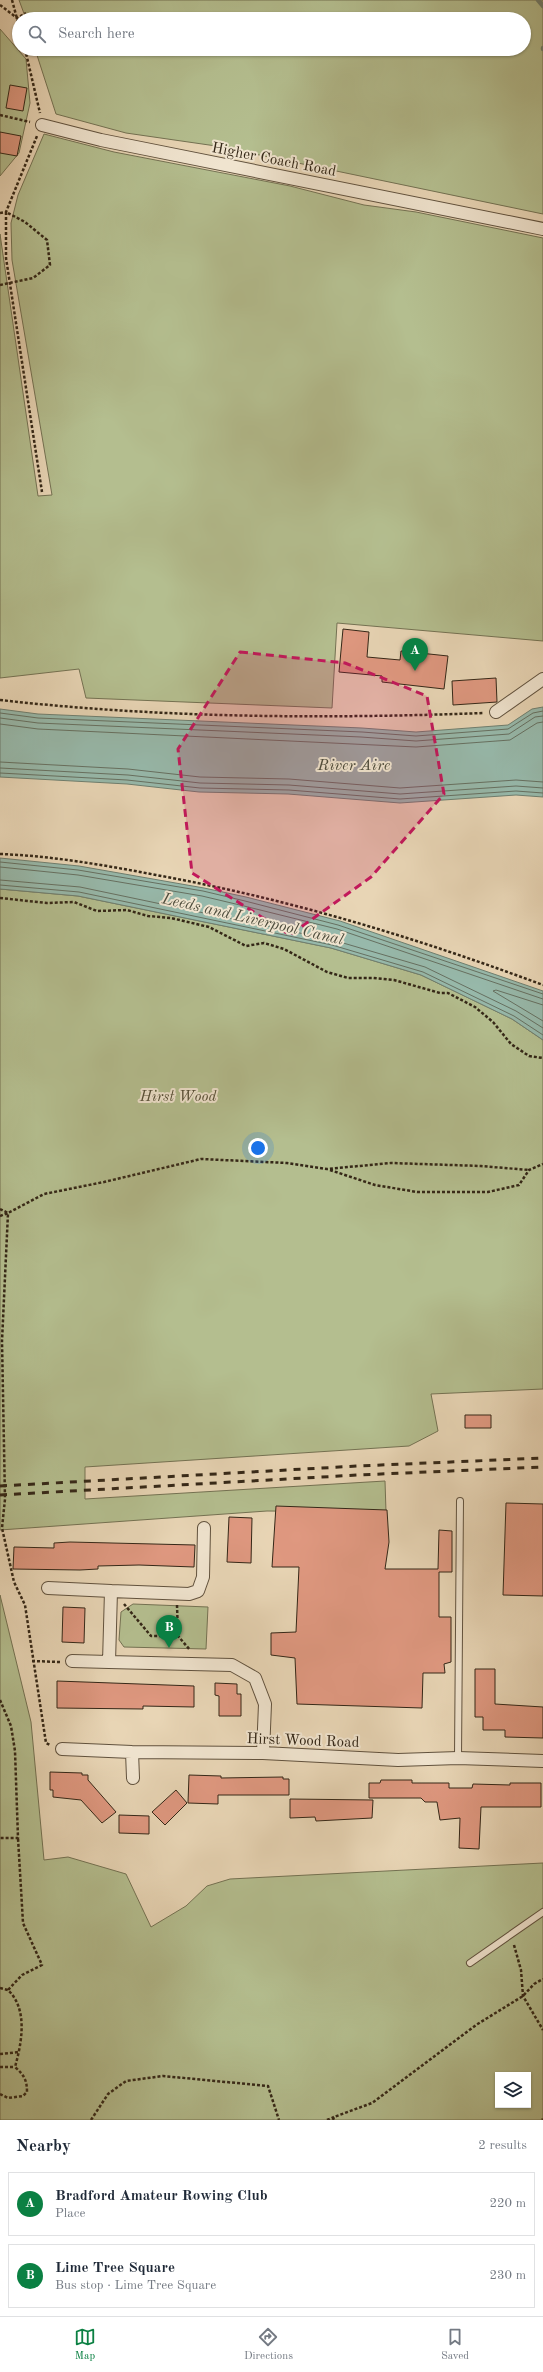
<!DOCTYPE html>
<meta charset="utf-8">
<style>
:root{--surface:#fff;--page:#f2f2f3;--text:#1f2937;--muted:#747a83;--line:#e0e1e3;--accent:#0b8043}
body{margin:0;font-family:"Old Standard TT",serif;background:var(--page);color:var(--text)}
.controls{position:absolute;right:12px;bottom:12px;display:grid;overflow:hidden;border-radius:0px;box-shadow:0 1px 3px #0004}
.controls button{width:36px;height:36px;display:grid;place-items:center;padding:0;border:0;border-bottom:1px solid var(--line);background:var(--surface);color:var(--text);font:20px sans-serif}
.you{position:absolute;left:258px;top:1148px;width:14px;height:14px;margin:-10px;border:3px solid #fff;border-radius:50%;background:#1a73e8;box-shadow:0 0 0 6px #1a73e833}
.badge{display:grid;place-items:center;width:26px;height:26px;border-radius:50%;background:var(--accent);color:#fff;font-size:13px;font-weight:700}
.pin{position:absolute;translate:-50% -33px;filter:drop-shadow(0 1px 2px #0008)}
.pin::after{content:'';position:absolute;top:21px;width:14px;height:12px;background:inherit;clip-path:polygon(0 0,100% 0,50% 100%)}
.list{margin:0;padding:0;list-style:none}
h2{display:flex;justify-content:space-between;align-items:center;height:52px;margin:0;padding:0 16px;font-size:17px}
h2 small{font-size:13px;font-weight:400;color:var(--muted)}
.list li{display:grid;grid-template-columns:26px 1fr auto;gap:12px;align-items:center;box-sizing:border-box;height:64px;margin:0 8px 8px;padding:0 8px;border:1px solid var(--line);border-radius:0px}
.list b{display:block;font-size:15px;white-space:nowrap}
.list p{margin:0;font-size:13px;white-space:nowrap;color:var(--muted)}
.list em{font-size:13px;font-style:normal;color:var(--muted)}
.icon{flex:none;width:22px;height:22px;fill:none;stroke:currentColor;stroke-width:2;stroke-linecap:round;stroke-linejoin:round}
.map{position:relative;flex:none;width:543px;height:2120px;overflow:hidden}
.search{position:absolute;background:var(--surface);box-shadow:0 1px 3px #0004;left:12px;right:12px;top:12px;height:44px;display:flex;align-items:center;gap:10px;box-sizing:border-box;padding:0 14px;border-radius:22px;color:var(--muted);font-size:15px}
.sheet{height:196px;background:var(--surface)}
nav{display:flex;justify-content:space-around;align-items:center;box-sizing:border-box;height:56px;border-top:1px solid var(--line);background:var(--surface);font-size:11px;color:var(--muted)}
nav a{display:grid;justify-items:center;gap:2px}
nav .on{color:var(--accent)}
.map>svg:first-child{display:block}
</style>
<div class="map">
<svg width="543" height="2120" viewBox="0 0 543 2120">
<rect width="100%" height="100%" fill="#e8d5b5"/>
<filter id="stains"><feTurbulence type="fractalNoise" baseFrequency=".005" numOctaves="4"/><feColorMatrix values="0 0 0 0 .2 0 0 0 0 .09 0 0 0 0 .02 0 0 0 .5 -.17"/></filter>
<radialGradient id="worn" r=".72"><stop offset=".6" stop-color="#630" stop-opacity="0"/><stop offset="1" stop-color="#630" stop-opacity=".3"/></radialGradient>
<path fill="#b4be8f" stroke="#747253" fill-rule="evenodd" d="M19,0H543V214L216,146L126,133L56,114L35,49H524V19H26Z
M0,29L26,59L30,103L19,153L0,176Z
M44,134L114,152L290,186L364,205L416,212L543,238V641L337,623L332,708L86,698L79,669L0,678V234L38,496L52,495L12,260L11,223L18,195Z
M0,889L78,896L331,948L421,975L512,1019L543,1040V1389L431,1394L438,1431L409,1446L85,1467V1499L385,1481L386,1512L267,1511L0,1530Z
M0,1595L31,1722L44,1860L68,1857L126,1874L151,1927L186,1906L207,1886L230,1879L543,1863V2120H0ZM498,2075H528V2105H498Z
M133,1604L208,1607L206,1649L124,1647L119,1640L121,1612Z"/>
<path fill="#97b9ab" stroke="#6f7f70" d="M543,707V797L516,795L400,803L288,794L199,792L127,784L0,777V709L38,714L362,728L416,732L508,725L532,709Z
M0,858L79,866L204,888L246,897L340,921L543,991V1040L512,1019L421,975L331,948L78,896L0,889Z"/>
<g fill="none" stroke-linecap="round" stroke-linejoin="round">
<path stroke="#667061" stroke-width="1" d="M0,713L38,718L362,732L416,736L508,729L533,713L543,711
M0,718L38,723L361,737L416,741L509,734L535,717L543,716
M0,724L38,729L416,747L510,740L537,723L543,722
M0,762L128,769L200,777L289,779L400,788L516,780L543,782
M0,768L128,775L200,783L289,785L400,794L516,786L543,788
M0,773L127,780L200,788L289,790L400,799L516,791L543,793
M0,862L78,870L203,891L245,901L338,925L543,994
M0,867L78,875L202,896L244,906L337,929L543,999
M0,880L80,887L333,940L425,967L516,1011L543,1028
M0,885L79,892L332,945L423,972L514,1016L543,1035
M543,1005L496,990L493,991L543,1021"/>
<path stroke="#6f7f70" stroke-width="4.5" d="M538,0L543,6
M543,48V49"/>
</g>
<path fill="#df9880" stroke="#342717" d="M10,85L27,88L23,111L6,108Z
M0,132L21,136L17,156L0,153Z
M343,629L369,632L367,657L400,660L401,651L448,656L444,689L382,682V676L339,672Z
M496,678L497,702L453,705L452,681Z
M465,1415H491V1428H465Z
M506,1503L543,1504V1596L503,1595Z
M276,1506L387,1510L389,1542L385,1569H438L439,1530L452,1531V1572H439V1617H451V1662L444,1664L445,1673H423L422,1708L297,1704L295,1658L271,1655V1633L296,1632L299,1567H272Z
M229,1517L252,1518L251,1563L227,1562Z
M70,1542L195,1545L194,1567L139,1565L98,1566V1569L80,1570L13,1569L14,1547L54,1548V1543Z
M63,1607L85,1608L84,1643L62,1642Z
M475,1669H495V1704L543,1707V1738L505,1737V1730H483V1717H475Z
M57,1681L194,1686V1707L143,1706V1709L57,1708Z
M215,1683L237,1684V1694H241V1716H219V1696L215,1695Z
M50,1772L82,1773V1775H88V1780L116,1812L102,1823L81,1800L53,1797V1790H50Z
M189,1775L221,1776V1778L283,1777V1779H289V1795H218V1804L188,1803Z
M381,1780H412V1783H449V1788H472L473,1784L510,1785V1783H541V1807H481L479,1849L459,1848L460,1818L440,1820L437,1802H425L421,1798H369V1783H380Z
M176,1790L187,1803L165,1825L152,1812Z
M290,1799L373,1800L372,1818L316,1821L315,1817L290,1818Z
M119,1815L149,1816V1834L119,1833Z"/>
<g fill="none" stroke-linecap="round" stroke-linejoin="round">
<defs>
<path id="lane" d="M458,1758L460,1501
M470,1963L543,1912"/>
<path id="street" d="M42,125L101,140L543,229
M496,712L543,679
M48,1588L111,1591L109,1662L232,1665L255,1678L265,1704L263,1753
M111,1591L189,1594L198,1591L203,1577L204,1528
M72,1661L109,1662
M62,1749L132,1752L263,1753L398,1760L458,1758L543,1761
M132,1752L133,1778"/>
</defs>
<use href="#lane" stroke="#61523e" stroke-width="8"/>
<use href="#street" stroke="#61523e" stroke-width="14"/>
<path stroke="#342717" stroke-width="2.5" stroke-dasharray="3 2" stroke-linecap="butt" d="M12,0L19,26
M0,5L17,18L26,13
M25,49L40,113
M0,115L30,122
M6,212V258L42,492
M0,213L6,212L37,136
M0,285L33,278L50,265L47,240L25,222L6,212
M0,700C160,718 323,719 484,713
M0,854C53,856 104,865 156,875C289,899 417,938 543,985
M0,898L47,903L74,902L97,911L127,910L148,916L171,918L209,927L246,946L264,943L284,949L327,972L348,978H373L394,980L440,993H448L475,1007L493,1022L511,1044L529,1056L543,1058
M330,1170L375,1185L417,1192H488L519,1185L529,1170L543,1164
M0,1209L8,1213L44,1194L104,1182L201,1159L287,1163L327,1169L391,1163L481,1166L529,1170
M0,1216L8,1213L2,1341L5,1499L2,1528L14,1582L25,1605L46,1743L50,1745
M124,1604L151,1636H178
M177,1605L178,1636L190,1650
M32,1661L60,1662
M0,1700L11,1726L15,1751L18,1838H0
M514,1945L521,1970L523,1996L543,2030
M0,1988L8,1990
M0,2054L19,2052
M0,2067H15
M0,2094L8,2098L23,2096L27,2092C27,2080 24,2075 15,2067C22,2042 28,2009 8,1990L22,1975L42,1965L23,1923L18,1838
M91,2120L108,2094L126,2081L163,2076L268,2086L279,2120
M327,2120L334,2117
M333,2120L334,2117L372,2103L476,2025L523,1996L534,1984L543,1979
M542,2120L543,2119"/>
<use href="#lane" stroke="#f0e4cf" stroke-width="6"/>
<use href="#street" stroke="#f0e4cf" stroke-width="12"/>
<path stroke="#342717" stroke-width="3" stroke-dasharray="7 7" stroke-linecap="butt" d="M0,1486L358,1466L543,1458
M0,1495L358,1475L543,1467"/>
</g>
<path fill="#c2185b" fill-opacity="0.2" stroke="#c2185b" stroke-width="3" stroke-dasharray="8 5" stroke-linejoin="round" d="M240,652L345,663L427,696L444,794L371,877L290,935L192,873L178,749Z"/>
<g text-anchor="middle" stroke-width="4" stroke-linejoin="round" paint-order="stroke">
<g font-size="15" fill="#342717" stroke="#f0e4cf">
<text transform="translate(274 159) rotate(11)" y="5">Higher Coach Road</text>
<text transform="translate(303 1740) rotate(2)" y="5">Hirst Wood Road</text>
</g>
<g font-size="15" font-style="italic" fill="#544d35" stroke="#f0e4cf">
<text x="178" y="1101">Hirst Wood</text>
</g>
<g font-size="16" font-style="italic" fill="#4d4c3c" stroke="#f0e4cf">
<text x="354" y="770">River Aire</text>
<text transform="translate(253 918) rotate(13)" y="6">Leeds and Liverpool Canal</text>
</g>
</g>
<rect width="100%" height="100%" filter="url(#stains)"/>
<rect width="100%" height="100%" fill="url(#worn)"/>
</svg>
<div class="controls">
<button><svg class="icon" aria-label="layers" viewBox="0 0 24 24"><path d="M12 4l9 5-9 5-9-5zM3 14l9 5 9-5"/></svg></button>
</div>
<div class="you"></div>
<div class="pin badge" style="left:415px;top:671px">A</div>
<div class="pin badge" style="left:169px;top:1648px">B</div>
<div class="search"><svg class="icon" aria-label="search" viewBox="0 0 24 24"><circle cx="10" cy="10" r="6"/><path d="M15 15l6 6"/></svg>Search here</div>
</div>
<section class="sheet">
<h2>Nearby<small>2 results</small></h2>
<ul class="list">
<li><span class="badge">A</span><div><b>Bradford Amateur Rowing Club</b><p>Place</p></div><em>220 m</em></li>
<li><span class="badge">B</span><div><b>Lime Tree Square</b><p>Bus stop · Lime Tree Square</p></div><em>230 m</em></li>
</ul>
</section>
<nav>
<a class="on"><svg class="icon" aria-label="map" viewBox="0 0 24 24"><path d="M3 6l6-2 6 2 6-2v14l-6 2-6-2-6 2zM9 4v14M15 6v14"/></svg>Map</a>
<a><svg class="icon" aria-label="directions" viewBox="0 0 24 24"><path d="M12 3l9 9-9 9-9-9zM9 14v-3h6M13 9l2 2-2 2"/></svg>Directions</a>
<a><svg class="icon" aria-label="saved" viewBox="0 0 24 24"><path d="M7 4h10v16l-5-4-5 4z"/></svg>Saved</a>
</nav>
